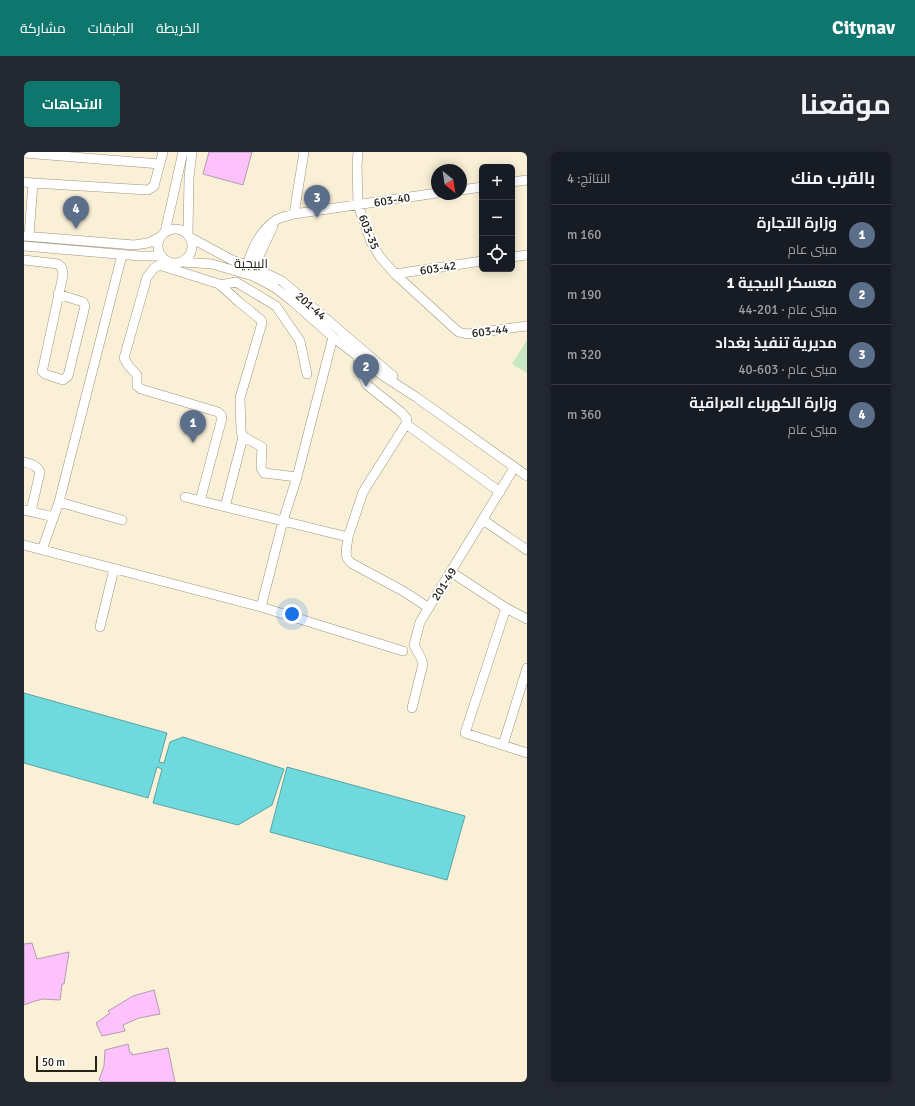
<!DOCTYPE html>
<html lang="ar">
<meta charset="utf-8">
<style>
:root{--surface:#171b24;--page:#242831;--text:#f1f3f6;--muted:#9ea1a6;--line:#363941;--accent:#0f766e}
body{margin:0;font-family:Signika,Cairo,sans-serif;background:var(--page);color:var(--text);direction:rtl}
.controls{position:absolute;right:12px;top:12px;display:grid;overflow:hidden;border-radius:6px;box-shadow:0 2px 10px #0003}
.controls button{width:36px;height:36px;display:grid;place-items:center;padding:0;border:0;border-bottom:1px solid var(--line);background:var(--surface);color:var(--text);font:20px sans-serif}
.compass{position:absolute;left:407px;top:12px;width:36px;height:36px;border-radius:50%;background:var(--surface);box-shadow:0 2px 10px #0003;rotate:150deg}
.scale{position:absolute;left:12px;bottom:10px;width:61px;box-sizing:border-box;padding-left:4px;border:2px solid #252218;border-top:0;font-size:11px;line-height:14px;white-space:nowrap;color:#252218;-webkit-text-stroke:3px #fefefe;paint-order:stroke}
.you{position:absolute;left:268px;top:462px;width:14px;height:14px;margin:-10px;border:3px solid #fff;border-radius:50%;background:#1a73e8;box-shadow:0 0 0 6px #1a73e833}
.badge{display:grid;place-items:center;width:26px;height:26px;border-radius:50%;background:var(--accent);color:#fff;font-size:13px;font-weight:700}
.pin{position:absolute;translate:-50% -33px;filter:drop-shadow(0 1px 2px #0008)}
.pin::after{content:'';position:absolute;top:21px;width:14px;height:12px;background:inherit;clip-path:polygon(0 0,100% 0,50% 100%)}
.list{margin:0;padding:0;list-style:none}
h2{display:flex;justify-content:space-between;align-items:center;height:52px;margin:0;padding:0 16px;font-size:17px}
h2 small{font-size:13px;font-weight:400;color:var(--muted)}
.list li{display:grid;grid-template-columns:26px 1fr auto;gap:12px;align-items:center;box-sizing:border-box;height:60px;padding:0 16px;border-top:1px solid var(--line)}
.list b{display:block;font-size:15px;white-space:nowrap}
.list p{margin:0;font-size:13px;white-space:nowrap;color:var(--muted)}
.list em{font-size:13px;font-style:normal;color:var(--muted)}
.icon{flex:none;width:22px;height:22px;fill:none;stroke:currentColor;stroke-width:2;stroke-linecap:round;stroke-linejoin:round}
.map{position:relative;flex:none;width:503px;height:930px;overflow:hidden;direction:ltr;border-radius:6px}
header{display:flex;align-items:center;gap:24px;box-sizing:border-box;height:56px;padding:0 20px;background:var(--accent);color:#fff}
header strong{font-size:19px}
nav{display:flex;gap:22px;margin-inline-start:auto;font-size:14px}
.intro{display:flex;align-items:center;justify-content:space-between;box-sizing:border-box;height:96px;padding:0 24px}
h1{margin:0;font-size:28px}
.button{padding:10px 18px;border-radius:6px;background:var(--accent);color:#fff;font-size:14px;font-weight:700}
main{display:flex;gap:24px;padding:0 24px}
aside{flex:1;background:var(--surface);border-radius:6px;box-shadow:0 2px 10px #0003}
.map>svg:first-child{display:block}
</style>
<header>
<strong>Citynav</strong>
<nav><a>الخريطة</a><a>الطبقات</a><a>مشاركة</a></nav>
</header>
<div class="intro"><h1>موقعنا</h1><a class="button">الاتجاهات</a></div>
<main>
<aside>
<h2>بالقرب منك<small>النتائج: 4</small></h2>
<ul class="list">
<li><span class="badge" style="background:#5c6f8a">1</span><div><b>وزارة التجارة</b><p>مبنى عام</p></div><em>160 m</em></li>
<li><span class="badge" style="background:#5c6f8a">2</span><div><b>معسكر البيجية 1</b><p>مبنى عام · 201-44</p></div><em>190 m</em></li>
<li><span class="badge" style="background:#5c6f8a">3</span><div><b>مديرية تنفيذ بغداد</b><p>مبنى عام · 603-40</p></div><em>320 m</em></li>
<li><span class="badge" style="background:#5c6f8a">4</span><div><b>وزارة الكهرباء العراقية</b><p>مبنى عام</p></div><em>360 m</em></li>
</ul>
</aside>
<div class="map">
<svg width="503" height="930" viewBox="0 0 503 930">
<rect width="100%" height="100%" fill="#faf0d7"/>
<path fill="#c6e7c2" d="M503,188V221L488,212Z"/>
<path fill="#6fdade" stroke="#59a3a3" d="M0,541L143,581L135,610L140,611L146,590L159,585L260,617L248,653L214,673L129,651L138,617L133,615L124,646L0,611Z
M263,615L441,664L423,728L246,680Z"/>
<path fill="#fdc2fc" stroke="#b09caf" d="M185,0H228L219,33L179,22Z
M8,791L13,807L45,800L40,832H38L36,848L19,847L11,849L0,853V792Z
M130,838L136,862L115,866L99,873L101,879L78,884L72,871L86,861L84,859L109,844Z
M104,892L106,901H108V903L144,896L151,930H79L75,928L80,914L81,898Z"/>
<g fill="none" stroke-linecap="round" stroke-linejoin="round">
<defs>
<path id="minor" d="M334,0L333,14L334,53L347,90L356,105L371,122L430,176L435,180L443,182L451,181L503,174
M0,1L136,12
M0,30L9,31L124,38L130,34L139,0
M488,30L503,28
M437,38L458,35
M270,62L280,0
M134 94a17 17 0 1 1 34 0a17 17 0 1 1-34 0Z
M141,80L159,0
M164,82L165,25L168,0
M0,84L110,93L124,91L136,85
M5,84L9,31
M167,86L208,108L231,116L258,129L369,224
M0,94L116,104H138
M488,105L503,103
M0,108L34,112L38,116L39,123L19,216L18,219L21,222L39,228L44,224L61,154L59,150L34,142
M142,109L130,116L123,125L100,206L104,213L113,223V234L117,237L194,260L197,263L198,266L176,349
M158,110L188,112L229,124L250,135L267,148L309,185L358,223L392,245L503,324
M135,113L195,132L215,150L237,168L238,171L216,246L217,279L219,285L222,286L238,295L237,316L240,321L273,325
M221,119C227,100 234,80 252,68C256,65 264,64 270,62L413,41
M230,121L236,102L249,74
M371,122L458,109
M196,133L212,130L252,154L276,189L283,222
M334,205L336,218L343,233L377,260L383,267L382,272L339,340L324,385L322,400L323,406L327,411L379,439L405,456
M382,272L476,340
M0,310C7,312 13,313 16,320L7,359
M161,345L324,385
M35,350L98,368
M201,355L219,285
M0,358L30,365
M459,368L503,398
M0,393L237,455L379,499
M18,398L35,350L98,103
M427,420L482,456L503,467
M237,455L259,369L273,325L309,185
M482,456L441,581L503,601
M76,475L90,417
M388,556L399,512L397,506L390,493L396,470L490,316
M479,593L503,516"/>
</defs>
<use href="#minor" stroke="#9e947d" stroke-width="10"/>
<use href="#minor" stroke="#fff" stroke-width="9"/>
</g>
<g text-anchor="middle" stroke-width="4" stroke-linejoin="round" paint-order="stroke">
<g font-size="12" fill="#252218" stroke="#fefefe">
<text transform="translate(368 48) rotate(-9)" y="4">603-40</text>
<text transform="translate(345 80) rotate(68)" y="4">603-35</text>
<text transform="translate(414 116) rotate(-9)" y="4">603-42</text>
<text transform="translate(287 154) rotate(41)" y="4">201-44</text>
<text transform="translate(466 179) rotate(-7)" y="4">603-44</text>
<text transform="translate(420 432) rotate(-58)" y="4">201-49</text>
</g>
<g font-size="13" fill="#252218" stroke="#fefefe">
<text x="227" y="116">البيجية</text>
</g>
</g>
</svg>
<div class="controls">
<button>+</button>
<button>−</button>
<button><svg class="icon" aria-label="locate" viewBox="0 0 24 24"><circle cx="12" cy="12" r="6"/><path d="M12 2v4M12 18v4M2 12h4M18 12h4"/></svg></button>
</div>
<svg class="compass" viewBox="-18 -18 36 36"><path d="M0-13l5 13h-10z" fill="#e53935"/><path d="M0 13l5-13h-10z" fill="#9ea1a6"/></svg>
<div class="scale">50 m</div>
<div class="you"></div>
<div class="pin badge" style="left:169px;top:291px;background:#5c6f8a">1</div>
<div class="pin badge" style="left:342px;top:235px;background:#5c6f8a">2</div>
<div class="pin badge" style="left:293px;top:66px;background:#5c6f8a">3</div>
<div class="pin badge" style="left:52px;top:77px;background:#5c6f8a">4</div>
</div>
</main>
